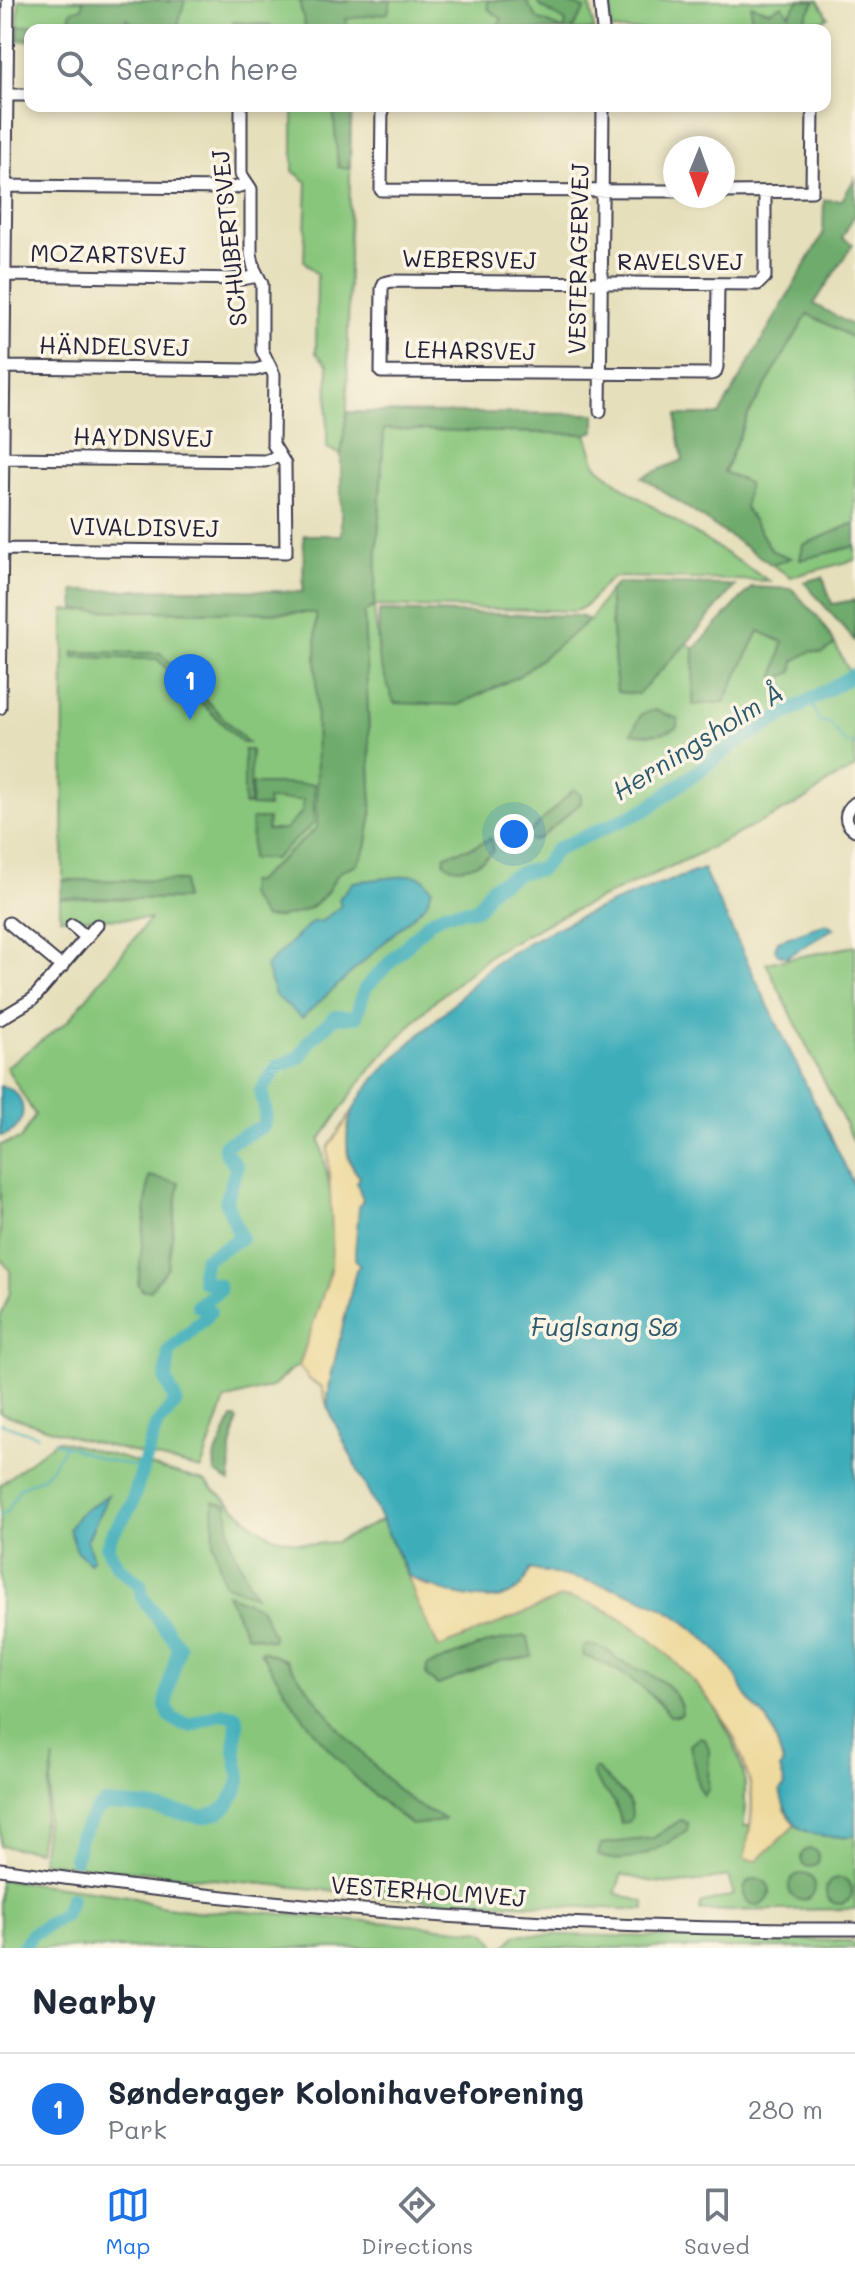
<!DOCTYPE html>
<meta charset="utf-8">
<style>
:root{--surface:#fff;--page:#f2f2f3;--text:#1f2937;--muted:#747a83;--line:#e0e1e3;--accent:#1a73e8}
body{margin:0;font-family:Mali,sans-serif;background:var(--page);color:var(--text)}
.compass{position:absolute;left:663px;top:136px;width:72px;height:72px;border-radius:50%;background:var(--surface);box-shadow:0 4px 12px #0003;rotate:181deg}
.you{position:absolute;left:514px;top:834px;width:28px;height:28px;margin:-20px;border:6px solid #fff;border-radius:50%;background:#1a73e8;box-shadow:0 0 0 12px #1a73e833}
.badge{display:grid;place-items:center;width:52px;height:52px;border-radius:50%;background:var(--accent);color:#fff;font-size:26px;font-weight:700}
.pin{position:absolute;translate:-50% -66px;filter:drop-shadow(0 2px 4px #0008)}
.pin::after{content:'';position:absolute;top:42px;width:28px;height:24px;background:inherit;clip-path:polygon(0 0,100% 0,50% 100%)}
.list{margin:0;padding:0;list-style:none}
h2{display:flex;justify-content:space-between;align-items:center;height:104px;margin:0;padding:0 32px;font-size:34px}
h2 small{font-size:26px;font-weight:400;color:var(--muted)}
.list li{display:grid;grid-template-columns:52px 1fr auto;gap:24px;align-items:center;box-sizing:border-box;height:112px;padding:0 32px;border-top:2px solid var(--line)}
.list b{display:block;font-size:30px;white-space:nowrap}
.list p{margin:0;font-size:26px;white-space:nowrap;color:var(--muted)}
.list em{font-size:26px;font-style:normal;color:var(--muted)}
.icon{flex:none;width:44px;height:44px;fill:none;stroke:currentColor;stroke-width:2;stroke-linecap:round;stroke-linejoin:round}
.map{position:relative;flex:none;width:855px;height:1948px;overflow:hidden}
.search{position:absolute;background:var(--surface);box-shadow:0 4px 12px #0003;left:24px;right:24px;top:24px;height:88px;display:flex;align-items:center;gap:20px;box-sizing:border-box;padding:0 28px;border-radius:16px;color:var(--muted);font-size:30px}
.sheet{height:216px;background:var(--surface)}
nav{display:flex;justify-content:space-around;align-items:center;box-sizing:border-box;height:112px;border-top:2px solid var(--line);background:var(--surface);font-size:22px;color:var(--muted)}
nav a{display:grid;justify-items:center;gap:4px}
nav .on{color:var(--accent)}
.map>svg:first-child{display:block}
</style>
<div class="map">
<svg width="855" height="1948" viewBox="0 0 855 1948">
<rect width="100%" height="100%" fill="#fcf5e5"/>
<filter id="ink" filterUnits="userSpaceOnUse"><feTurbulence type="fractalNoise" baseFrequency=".0125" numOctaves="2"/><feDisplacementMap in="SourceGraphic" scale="16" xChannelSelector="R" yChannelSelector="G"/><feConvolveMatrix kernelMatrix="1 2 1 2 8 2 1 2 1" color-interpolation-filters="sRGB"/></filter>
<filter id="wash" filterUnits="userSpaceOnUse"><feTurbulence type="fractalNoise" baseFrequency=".006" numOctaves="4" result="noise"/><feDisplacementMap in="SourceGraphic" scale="32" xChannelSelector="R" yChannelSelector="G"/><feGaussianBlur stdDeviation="1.8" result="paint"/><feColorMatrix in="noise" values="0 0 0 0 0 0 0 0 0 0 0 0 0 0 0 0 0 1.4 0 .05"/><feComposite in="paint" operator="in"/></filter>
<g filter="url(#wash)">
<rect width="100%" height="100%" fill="#e5dfbb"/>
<path fill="#88c67c" stroke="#55745c" stroke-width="2" d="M19,0H589L594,30H30V41H17Z
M610,0H818L828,17L823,20L759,21V30H611Z
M293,106H351L347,412L341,455L327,448L328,365L316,353L317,275L304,261L307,182L293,171Z
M808,313L855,339V523L803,545L800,560L855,546V560L791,577L772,565L790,558L772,551L724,473L747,417Z
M384,428L586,434L596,465L624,488L769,581L615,577C597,585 595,605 575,611L374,606L379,657L458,705L519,676L590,620L609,591L617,692L638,693L687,643L694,649L693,704L724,702L759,631L783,642L775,679L793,672L794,661L811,651L822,653L835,644L855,683V768L830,781L807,799L692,857L557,918L494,952L430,1005L379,1059L358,1085L320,1140C329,1181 339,1229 330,1271C323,1303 309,1335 299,1366L290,1370L274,1386L225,1400L201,1469L80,1439L0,1413V1318L10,1292V1271L0,1257V1145L21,1139L35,1115L6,1067L69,1020L150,919L60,918V898L183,899V881L63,880L64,610L317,613V828L255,882L321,899L339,871L357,864L366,848L372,813L364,613L374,606Z
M855,946V1144L766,963Z
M57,1440L204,1481L257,1527L275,1537L296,1542L314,1544L336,1542L382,1520L439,1648L560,1598C583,1597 598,1606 617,1617C673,1650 726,1706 743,1771C747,1787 744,1809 744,1826H750L745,1859L757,1861L795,1825C815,1837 832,1837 855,1836V1909L700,1911V1904L734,1895L728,1876C687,1886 662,1887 622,1874L615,1893L644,1902L645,1910L426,1900L41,1862L54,1758L38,1851L0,1846V1485Z
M0,1879L128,1896L160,1906L202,1912L234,1910L485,1931L498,1948H0Z
M517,1934L844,1941L855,1943V1948H504Z"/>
<path fill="#6eab6c" stroke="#486654" stroke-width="2" d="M83,0H165L170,2L171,0H185L178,25L185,30H142L126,19V30H67L71,11L82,8Z
M349,0H391L388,13L346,19L349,30H306L299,1L348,2Z
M487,0C500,0 512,1 525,0L538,19L564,30L566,22L540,6L537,0H559L585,9L572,30H494L502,19L488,9Z
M799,0L815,1L804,20L759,21V30H727L738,22L745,30L751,24V5L769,11L782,5L789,14Z
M233,22L270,25L275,30H234Z
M55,25L54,30H30V38H18L19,26Z
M333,106H352L349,169L338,167Z
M855,178V214L842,238L853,244L814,304L855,327V339L808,314L747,417L724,472L748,483L745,508L772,551L791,558L772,565L642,477L683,460L677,427V415H719L823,234L824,200H842Z
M347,412L595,414V431L586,434L384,429L374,606L364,613L372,813L366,848L357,864C327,875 340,879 322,898C308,913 283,918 264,918L248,895L249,882H255L317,828L316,613L75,610L74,591L193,589L303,592L304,535H341V455Z
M855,523V546L800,560L803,545Z
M823,577L832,604L855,600V641L804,582Z
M618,583L725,585L735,586L687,643L638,694L617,692L609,591Z
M752,587L792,589L819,618L835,644L822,653L811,651L794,661L793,672L774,680L783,642L759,631L724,702L693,705L694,649Z
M379,611L580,616L590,620L519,676L458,705L394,703L378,657Z
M74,652L160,653L248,743H242L157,659L74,657Z
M655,710L678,719L677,727C665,736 646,735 632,733L641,714Z
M244,750H251L250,805H244Z
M252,784H314V823L274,859H251L252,819H268L267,830H285L302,812L303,800H267L268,807L251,806Z
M574,789L581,795V803L540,838L532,841L525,837Z
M491,838L493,851C481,864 460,874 444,863L445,855L473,847Z
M63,880L184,881V899L60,898Z
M149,1176L179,1183L168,1267L150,1290H142L138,1284Z
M232,1418H236L237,1422L231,1448L230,1482L215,1473L214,1459Z
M213,1501L227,1505L231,1543L255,1596L224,1584L214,1544Z
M227,1594L260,1607L273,1635L272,1640L246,1635Z
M524,1636L528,1638L532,1657L500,1661L438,1685L426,1676L427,1666L484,1644Z
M586,1645C594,1646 605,1648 611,1653C618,1658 612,1658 621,1662C644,1671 679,1683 682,1713L680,1716H670C649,1689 617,1666 584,1656L582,1648Z
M262,1651L286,1660L341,1731L394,1786L415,1804L445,1819L443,1821L412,1825C367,1793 330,1754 298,1710C284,1691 274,1671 260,1652Z
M700,1737L705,1739L709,1749L708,1790L704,1796L698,1785L690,1745Z
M594,1769H598C610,1786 639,1798 630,1821L621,1824C617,1794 602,1794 592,1773Z
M681,1820L688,1823L687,1830C664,1847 627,1869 598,1855L601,1844L653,1838Z
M801 1858a9 9 0 1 1 18 0a9 9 0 1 1-18 0Z
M789 1887a13 13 0 1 1 26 0a13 13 0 1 1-26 0Z
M826 1891a13 13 0 1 1 26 0a13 13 0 1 1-26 0Z
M744 1892a13 13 0 1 1 26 0a13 13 0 1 1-26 0Z"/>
<path fill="#eeda9e" stroke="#887e6c" stroke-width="2" d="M353,1110C349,1136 339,1156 360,1177C356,1188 362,1191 363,1201C365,1225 351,1240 360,1266L356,1270L331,1377L327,1406L322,1387L311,1381L299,1366L331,1270L332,1234L328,1148Z
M530,1569C611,1586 676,1595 729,1666C737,1676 741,1687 748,1698C753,1707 763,1713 768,1721C775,1733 778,1749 783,1762L780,1769L785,1786L784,1810L795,1825L757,1861L744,1859C749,1833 756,1806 749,1780C745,1767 741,1752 735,1740C711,1689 619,1594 560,1598L439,1648L415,1598L408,1575L428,1587Z"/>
<path fill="#3dadba" stroke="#30687a" stroke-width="2" d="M703,869L855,1187V1836C814,1838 789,1836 780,1791L785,1786L780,1769L783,1762C778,1749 775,1732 768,1721C762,1713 753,1707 748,1698C741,1687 737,1676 729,1666C676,1595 611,1586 530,1569C527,1574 525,1581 521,1586C497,1613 433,1590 408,1575L327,1406L331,1377L356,1270L360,1265L355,1259V1252L359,1207L363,1200L357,1183L360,1177C344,1160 344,1130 354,1109C371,1073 425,1031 454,1003C468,989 482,972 498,961C561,920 633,894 703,869Z
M414,875L424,879L432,889L426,904L302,1018L275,995L266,966L312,922L322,921L341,906L339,899L353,882Z
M826,923L834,928L787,957L778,954L775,949L778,941Z
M0,1086C30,1089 30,1132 0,1136Z
M108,1495L87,1541L93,1558L89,1563L77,1551L69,1529L79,1514Z"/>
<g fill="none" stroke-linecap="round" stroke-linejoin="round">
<path stroke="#3dadba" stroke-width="2" d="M811,700L819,721L829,722L845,743L855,744
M0,1423L38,1436
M55,1442L105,1460L143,1468
M0,1516L7,1512L20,1488L43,1477L50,1469L65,1446"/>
<path stroke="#3dadba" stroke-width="14" d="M75,1859L80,1837L96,1811L106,1804L148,1807L203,1817L218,1812L228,1805L236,1792L240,1776L235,1751L237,1722L235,1716L221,1713L190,1725L181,1723L171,1718L166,1706L168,1689L179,1647L142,1597L140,1584L118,1567L107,1547L111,1536L131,1506L156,1426L176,1402L166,1380L169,1351L206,1317L210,1311L198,1305L219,1290L218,1285L203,1281L202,1273L205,1259L241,1238L226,1201L237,1167L225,1151V1145L263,1126L266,1113L261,1091L277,1067L300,1057L309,1041L335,1017H356L365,988L429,922L445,913L477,909L492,887L522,872L541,869L557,849L647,809L739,741L855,674
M23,1948L32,1934L64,1915L71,1898"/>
</g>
</g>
<g filter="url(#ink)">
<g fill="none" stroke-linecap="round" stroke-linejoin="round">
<defs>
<path id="minor" d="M600,0L603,30
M7,95H30
M382,106L381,190L675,191
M6,186L233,188L247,184
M723,192L812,191L813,106
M6,275L242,279L258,276
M718,284L717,367L715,373L710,374L381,372L382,289L384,283L392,281C514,282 636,283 758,284L765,277V192
M5,367L255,370L270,366
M600,411L603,106
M4,458L265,461L280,456
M3,549L286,552L285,464L273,444L274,375L262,350V284L254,268L251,254V189L241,174V106
M0,708L8,0
M855,803C844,811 843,823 855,830
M9,923L62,967
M72,925L87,938
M0,1019L33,999L97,925
M0,1869C283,1910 569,1930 855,1929"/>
</defs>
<use href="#minor" stroke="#3f3e4e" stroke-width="15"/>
<use href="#minor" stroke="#fff" stroke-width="11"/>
</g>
</g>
<g text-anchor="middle" stroke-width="7" stroke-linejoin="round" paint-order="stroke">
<g font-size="24" fill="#22223b" stroke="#fcf5e5">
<text transform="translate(230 238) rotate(-96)" y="8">SCHUBERTSVEJ</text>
<text transform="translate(108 255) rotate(1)" y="8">MOZARTSVEJ</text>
<text transform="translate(579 259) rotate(-89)" y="8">VESTERAGERVEJ</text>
<text transform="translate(469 260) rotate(1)" y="8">WEBERSVEJ</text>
<text x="680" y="270">RAVELSVEJ</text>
<text transform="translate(114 347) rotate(1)" y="8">HÄNDELSVEJ</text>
<text transform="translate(470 351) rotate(1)" y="8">LEHARSVEJ</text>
<text transform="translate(143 438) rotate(1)" y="8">HAYDNSVEJ</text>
<text transform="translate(144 528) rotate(1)" y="8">VIVALDISVEJ</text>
<text transform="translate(428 1892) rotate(4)" y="8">VESTERHOLMVEJ</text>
</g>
<g font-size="26" font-style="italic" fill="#2d5a6e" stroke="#fcf5e5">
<text transform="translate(698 742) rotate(-32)" y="9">Herningsholm Å</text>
<text x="604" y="1336">Fuglsang Sø</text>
</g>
</g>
</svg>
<svg class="compass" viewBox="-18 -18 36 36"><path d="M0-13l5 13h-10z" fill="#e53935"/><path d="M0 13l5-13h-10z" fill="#747a83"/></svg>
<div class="you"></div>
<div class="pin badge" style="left:190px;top:720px">1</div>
<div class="search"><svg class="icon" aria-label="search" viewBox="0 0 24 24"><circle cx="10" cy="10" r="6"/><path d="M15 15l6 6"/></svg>Search here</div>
</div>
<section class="sheet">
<h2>Nearby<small></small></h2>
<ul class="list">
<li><span class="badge">1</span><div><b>Sønderager Kolonihaveforening</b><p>Park</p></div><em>280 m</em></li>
</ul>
</section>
<nav>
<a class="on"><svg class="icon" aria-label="map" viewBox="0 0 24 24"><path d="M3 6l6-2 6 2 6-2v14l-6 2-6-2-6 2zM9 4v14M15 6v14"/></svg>Map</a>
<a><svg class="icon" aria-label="directions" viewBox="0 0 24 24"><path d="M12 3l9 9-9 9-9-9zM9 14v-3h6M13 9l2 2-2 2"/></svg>Directions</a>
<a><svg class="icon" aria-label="saved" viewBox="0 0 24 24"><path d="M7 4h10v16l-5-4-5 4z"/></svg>Saved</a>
</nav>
